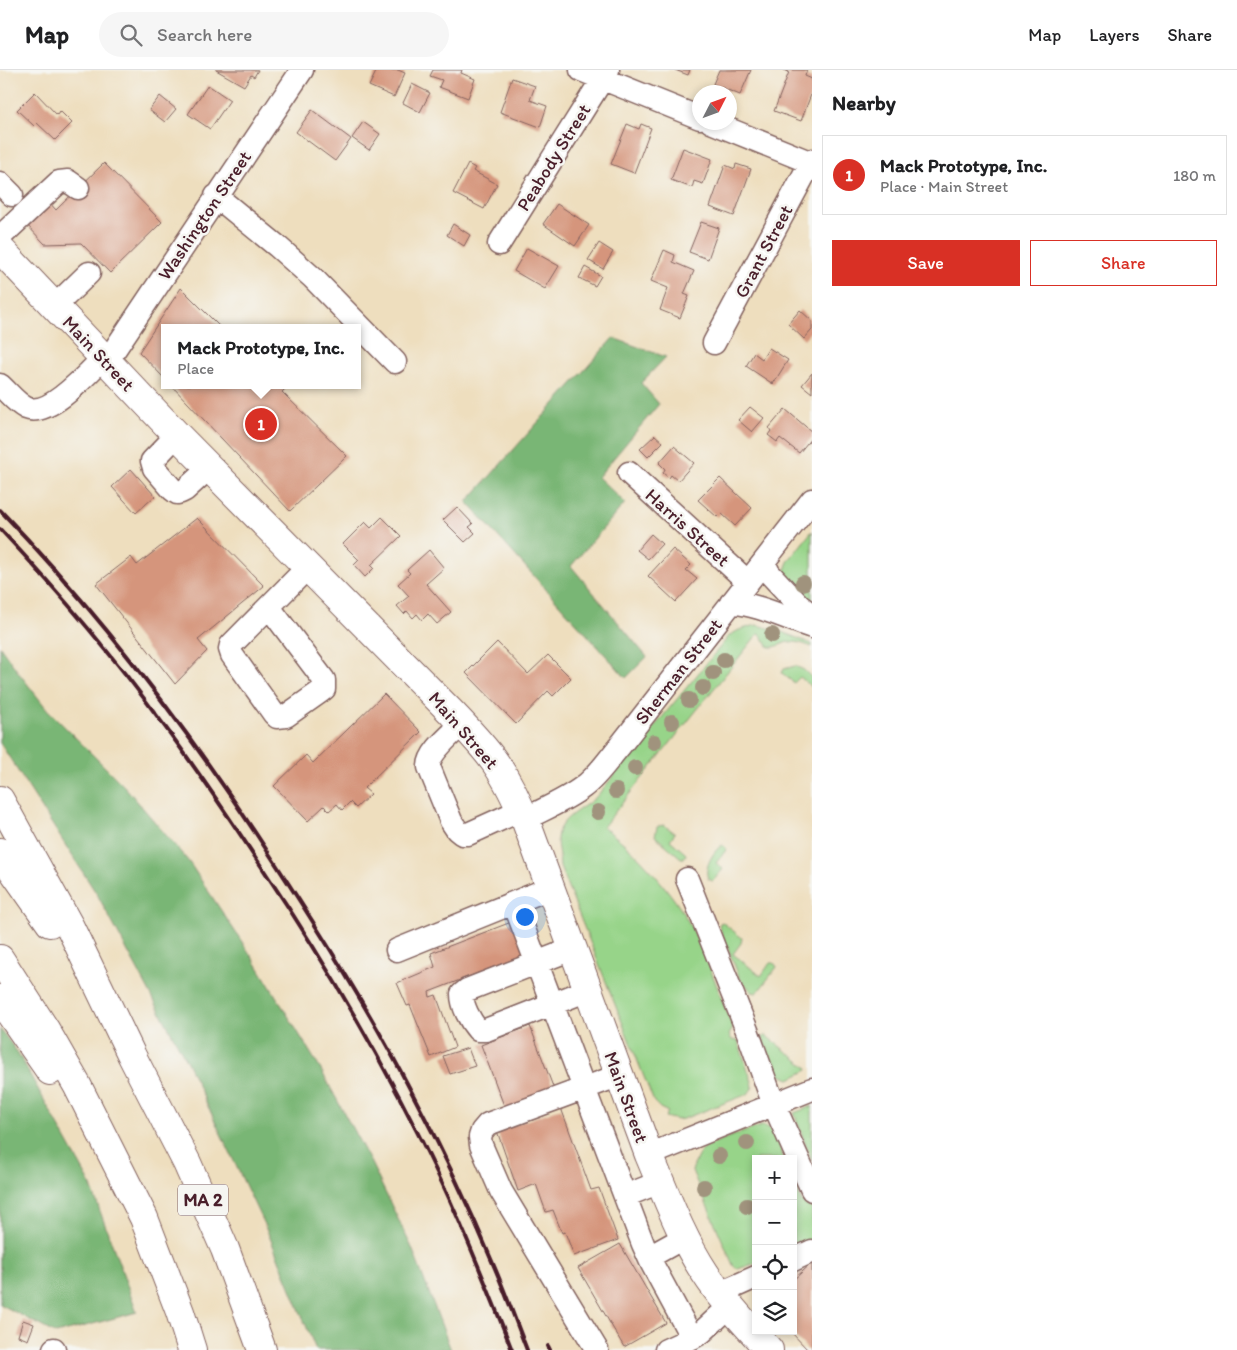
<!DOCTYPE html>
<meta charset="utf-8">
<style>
:root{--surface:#fff;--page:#f6f6f6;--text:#202124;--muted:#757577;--line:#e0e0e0;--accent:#d93025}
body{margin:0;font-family:Itim,sans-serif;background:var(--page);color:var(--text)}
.controls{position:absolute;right:15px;bottom:15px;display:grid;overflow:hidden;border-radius:0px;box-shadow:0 2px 8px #0003}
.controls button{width:45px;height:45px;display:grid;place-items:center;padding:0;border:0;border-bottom:1px solid var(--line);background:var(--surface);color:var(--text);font:25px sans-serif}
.compass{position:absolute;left:692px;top:15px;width:45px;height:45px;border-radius:50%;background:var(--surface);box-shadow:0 2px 8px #0003;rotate:48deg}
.you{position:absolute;left:524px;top:846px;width:18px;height:18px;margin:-12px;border:4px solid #fff;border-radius:50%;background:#1a73e8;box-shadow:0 0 0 8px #1a73e833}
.badge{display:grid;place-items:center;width:32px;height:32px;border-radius:50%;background:var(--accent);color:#fff;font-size:16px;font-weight:700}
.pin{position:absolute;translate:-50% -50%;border:2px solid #fff;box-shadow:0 1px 5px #0006}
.popup{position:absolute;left:161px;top:254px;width:200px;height:65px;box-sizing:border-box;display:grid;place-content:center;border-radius:0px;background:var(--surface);filter:drop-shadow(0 1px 4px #0005);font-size:16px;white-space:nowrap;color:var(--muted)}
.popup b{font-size:19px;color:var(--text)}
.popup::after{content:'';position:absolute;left:50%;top:100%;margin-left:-10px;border:10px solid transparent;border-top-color:var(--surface)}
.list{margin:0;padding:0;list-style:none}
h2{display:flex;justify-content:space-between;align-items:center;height:65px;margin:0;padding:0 20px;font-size:21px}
h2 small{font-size:16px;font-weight:400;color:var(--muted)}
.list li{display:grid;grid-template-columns:32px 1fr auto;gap:15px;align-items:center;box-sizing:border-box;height:80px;margin:0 10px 10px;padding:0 10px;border:1px solid var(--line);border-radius:0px}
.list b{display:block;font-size:19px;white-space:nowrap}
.list p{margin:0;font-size:16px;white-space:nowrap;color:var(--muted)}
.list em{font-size:16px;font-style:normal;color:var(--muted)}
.actions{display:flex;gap:10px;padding:15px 20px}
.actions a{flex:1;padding:11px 0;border:1px solid var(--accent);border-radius:0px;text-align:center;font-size:18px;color:var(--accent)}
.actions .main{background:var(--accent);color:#fff}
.icon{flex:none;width:28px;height:28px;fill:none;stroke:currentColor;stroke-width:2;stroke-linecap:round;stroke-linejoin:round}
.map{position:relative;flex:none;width:812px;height:1280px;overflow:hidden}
header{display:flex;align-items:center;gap:30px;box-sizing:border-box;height:70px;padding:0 25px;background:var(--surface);border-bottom:1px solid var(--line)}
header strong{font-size:24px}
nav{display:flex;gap:28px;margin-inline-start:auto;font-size:18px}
.search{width:350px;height:45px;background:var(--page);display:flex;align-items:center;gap:12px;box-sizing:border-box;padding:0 18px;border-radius:28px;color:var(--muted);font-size:19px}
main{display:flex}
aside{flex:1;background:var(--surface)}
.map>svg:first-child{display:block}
</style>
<header>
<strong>Map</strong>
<div class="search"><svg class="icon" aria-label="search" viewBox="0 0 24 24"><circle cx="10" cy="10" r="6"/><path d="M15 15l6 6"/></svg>Search here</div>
<nav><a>Map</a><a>Layers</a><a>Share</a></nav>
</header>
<main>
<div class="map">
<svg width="812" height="1280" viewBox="0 0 812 1280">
<rect width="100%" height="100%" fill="#f6f6f2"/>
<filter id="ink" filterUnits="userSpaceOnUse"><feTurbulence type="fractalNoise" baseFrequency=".02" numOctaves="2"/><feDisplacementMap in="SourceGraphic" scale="10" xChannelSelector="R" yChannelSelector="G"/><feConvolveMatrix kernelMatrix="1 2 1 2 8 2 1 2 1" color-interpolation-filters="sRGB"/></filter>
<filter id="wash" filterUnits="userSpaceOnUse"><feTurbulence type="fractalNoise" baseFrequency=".0096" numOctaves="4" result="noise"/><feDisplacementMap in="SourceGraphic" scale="20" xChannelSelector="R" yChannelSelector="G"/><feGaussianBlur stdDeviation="1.12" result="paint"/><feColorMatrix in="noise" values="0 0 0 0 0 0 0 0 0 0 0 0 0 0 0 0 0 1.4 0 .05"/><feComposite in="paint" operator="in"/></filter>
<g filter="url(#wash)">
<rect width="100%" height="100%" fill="#eedebe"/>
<path fill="#97d489" stroke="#707a5a" d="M812,461V534C805,527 788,512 786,502C785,498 787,494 789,490Z
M756,555L777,560L812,574V577C804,574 796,571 788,572C781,574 776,578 769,577L760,564L757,565L603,757C611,763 619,769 627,776C648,795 674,826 688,851C706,883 719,923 733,958L729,965L732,970L738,971L752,1012L753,1017L748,1024L683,1049L677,1050L665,1047L668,1042L660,1038L654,1032L560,797C560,788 557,778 557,769C558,747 583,740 597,726L730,565L739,560Z
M795,596L804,600L812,608V617L800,607L794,613L783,604L782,603L784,599Z
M664,755L675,763L670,770L686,784L684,788H681L655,766L657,757L659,756Z
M722,775L726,778V780L716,793L723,799L713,811L709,810C702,800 713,781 722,775Z
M722,852L742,868L741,873L733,884L761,906L770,893H774L777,897L757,923L752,922L740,909L719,856L720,853Z
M765,965L808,998V1000L790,1009L778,1004L776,1001L763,968V967Z
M812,1036V1092L794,1043Z
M761,1056C776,1055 779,1077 784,1089H756V1193L738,1199L733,1195L692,1101C694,1095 696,1089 700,1083C710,1071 745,1062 761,1056Z
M793,1111L802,1132L812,1139V1171L793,1178Z"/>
<path fill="#79b675" stroke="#626a50" d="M613,268L666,287L641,313L659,334L598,407L625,433L571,496L647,587L626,608L467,432Z
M0,576L18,602L47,639L125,717L189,792L254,890L321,1000L371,1093L412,1178L451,1280H316L268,1163L186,990L98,826L0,673Z
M0,959L18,983L89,1111L137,1242L56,1264L0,1234Z"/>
<g id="blocks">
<path fill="#d5957c" d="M216,0H258L254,7L251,5L244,16Z
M377,0H398L405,3L394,27L369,16Z
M433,0H462L461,3L475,9L468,28L439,17L442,10L430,6Z
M675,0H690L688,5Z
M719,0H751L740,25L713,14Z
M784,0H807L805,6L812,9V22L801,51L774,41L789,2Z
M512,8L535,16L530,30L547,36L540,57L500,42Z
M412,14L430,23L420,42L403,33Z
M208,15L230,30L210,59L188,44Z
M35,22L57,45L60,41L72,53L55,70L37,53L34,56L17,40Z
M160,26L176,39L165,52L149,40Z
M312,40L351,69L335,91L296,62Z
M363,52L380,64L369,80L352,68Z
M627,54L639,59L641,54L651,58L634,103L611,94Z
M683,78L712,89L703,114L694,111L692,118L671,110Z
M104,93L162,152L110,203L81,173L45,174L25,153L48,131L56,140Z
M468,94L475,98L473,101L497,114L484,139L453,123Z
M736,94L751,99L734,146L710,137L725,95L735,99Z
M557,134L589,155L575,176L543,154Z
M701,152L719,158L708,189L689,182Z
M453,154L470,165L464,176L447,165Z
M599,173L613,182L603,199L588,190Z
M527,178L559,196L545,219L514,201Z
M664,180L675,185L673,192L694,201L684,224L689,226L680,248L660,240L668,218L651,211Z
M585,197L601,206L595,216L579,208Z
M181,218L221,258H165V309L139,282Z
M800,240L812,251V260L804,269L788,254Z
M769,278L788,290L773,314L746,296L754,283L762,289Z
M812,303V323L802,315Z
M171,315H289L282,322L347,386L290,441Z
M750,337L764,348L752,362L738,350Z
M785,339L812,362V367L799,383L780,368L777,372L768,365L771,361L769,358Z
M655,365L663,372L648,387L640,379Z
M674,376L694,393L678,411L671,405L669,408L663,403L665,399L659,393Z
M131,399L155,426L136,443L112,417Z
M720,408L752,438L735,456L721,443L717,447L698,430Z
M457,437L473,454L469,457L475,463L465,472L443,450Z
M382,447L401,466L371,495L374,498L365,507L354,495L359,490L343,474L365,452L371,458Z
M197,448L264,516L198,570L207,581L175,614L96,514L131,487L137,495Z
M651,464L662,474L648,489L637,480Z
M673,479L691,495L686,500L697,509L676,532L648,506Z
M429,480L444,498L426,514L451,542L437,554L428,544L422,550L417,544L413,548L407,541L404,544L397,536L409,526L398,514L410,503L407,500Z
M497,572L528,604L548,585L571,608L553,626L548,621L516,654L466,603Z
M384,624L421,662L364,718L371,724L356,738L350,732L342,740L337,734L329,741L324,736L308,751L274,716L306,685L313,693Z
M514,851L527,884L429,922L430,927L436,925L455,977L431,987L410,935L407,936L397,913L435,897L431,883Z
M530,956L555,1022L506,1041L481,975Z
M468,978L475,996L450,1004L443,986Z
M561,1038L591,1120L599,1118L618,1170L574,1186L565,1162L562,1163L553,1140L546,1142L536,1114L518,1121L497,1061Z
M620,1174L666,1253L624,1277L578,1198Z
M812,1193V1280H808L790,1261H793V1210Z
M23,1250L34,1254L28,1270L18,1266Z"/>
</g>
</g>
<g filter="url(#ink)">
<use href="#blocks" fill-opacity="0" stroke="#83625e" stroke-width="1"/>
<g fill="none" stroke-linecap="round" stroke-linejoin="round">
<defs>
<path id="minor" d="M581,0L700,48
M711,52L812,93
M0,113L12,125
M216,126L277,176L313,208L395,292
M0,167L59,112L68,111L78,118
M499,174L608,0
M55,236L89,203
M714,273L812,90
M107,291L302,0
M0,315C8,322 16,333 26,338C49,348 89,302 104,287
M177,365L152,391L154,398L173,420L177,423L181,422L185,420L209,398
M629,403L748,512
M764,492L769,503L800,536L812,545
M731,533C752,532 791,550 812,557
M269,537L324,610V619L320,622L286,646L277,647L274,644L232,585L230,579L231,575L308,497
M462,654C452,664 428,683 429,697L451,751L457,760L462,764H468L521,740
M525,749C544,739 566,730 583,717C597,707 608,690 619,677L812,430
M687,809L748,963L774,1035L812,1120
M514,833L643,1174L652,1194L692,1268
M572,879L467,920L462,924C462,936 470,951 478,960H486L588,920
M397,880L550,818
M649,1085L812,1019
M625,1126L660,1112
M649,1187L685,1167
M793,1190L812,1181
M720,1223L756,1207
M54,1280V1279
M597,1280L501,1121L481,1075L480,1067L482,1061L488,1054L620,1005
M666,1280L692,1268L702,1262L730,1236"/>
<path id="major" d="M0,179L177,365L450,641C465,657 481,673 494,691C507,709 516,729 525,749L649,1085C666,1125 681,1167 705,1203C723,1231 747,1255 769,1280"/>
<path id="highway" d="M0,730L70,857L132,986L187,1093L225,1179L262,1280
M0,782L50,853
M0,889L45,959L77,1015L144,1148L180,1242L192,1280
M0,929L50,1001"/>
</defs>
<use href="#minor" stroke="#83625e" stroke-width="25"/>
<use href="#major" stroke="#83625e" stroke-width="30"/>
<use href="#highway" stroke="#83625e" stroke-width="30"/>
<use href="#minor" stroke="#fff" stroke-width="22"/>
<use href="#major" stroke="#fff" stroke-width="28"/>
<use href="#highway" stroke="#fff" stroke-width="28"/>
<path stroke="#4a1f2b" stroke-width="4" d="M0,440C100,544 187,658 266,779C317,857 367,936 410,1019C441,1077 469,1136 494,1196C506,1224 516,1252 527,1280
M0,459C58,521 113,585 163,654C198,701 231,750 263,799C330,899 391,1004 442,1113C468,1168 490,1224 512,1280
M548,1276L550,1280"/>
</g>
<g fill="#a0937d">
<circle cx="803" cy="513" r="8"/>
<circle cx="772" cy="565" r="8"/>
<circle cx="724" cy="590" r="8"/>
<circle cx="713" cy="603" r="8"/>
<circle cx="703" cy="618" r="8"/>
<circle cx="689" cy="630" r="8"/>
<circle cx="672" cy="652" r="8"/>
<circle cx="654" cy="672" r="8"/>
<circle cx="635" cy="698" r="8"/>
<circle cx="616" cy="721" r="8"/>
<circle cx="598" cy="742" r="8"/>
<circle cx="747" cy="1073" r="8"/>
<circle cx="719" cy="1086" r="8"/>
<circle cx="704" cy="1117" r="8"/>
<circle cx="747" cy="1136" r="8"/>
</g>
</g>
<g text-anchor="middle" stroke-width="5" stroke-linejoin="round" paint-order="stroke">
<rect fill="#f6f6f2" stroke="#7e6067" stroke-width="1" x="178" y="1114.5" width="50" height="31" rx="4"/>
<g font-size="18" font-weight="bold" fill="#4a1f2b">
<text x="203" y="1136">MA 2</text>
</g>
<g font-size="19" fill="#4a1f2b" stroke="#f6f6f2">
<text transform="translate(553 87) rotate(-58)" y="7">Peabody Street</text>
<text transform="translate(204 145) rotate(-56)" y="7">Washington Street</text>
<text transform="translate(763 181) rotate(-62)" y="7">Grant Street</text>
<text transform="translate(99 283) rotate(47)" y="7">Main Street</text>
<text transform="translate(688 457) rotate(42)" y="7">Harris Street</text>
<text transform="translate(678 601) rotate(-52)" y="7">Sherman Street</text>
<text transform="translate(464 660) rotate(49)" y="7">Main Street</text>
<text transform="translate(627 1027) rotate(70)" y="7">Main Street</text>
</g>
</g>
</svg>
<div class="controls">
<button>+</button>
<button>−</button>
<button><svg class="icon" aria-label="locate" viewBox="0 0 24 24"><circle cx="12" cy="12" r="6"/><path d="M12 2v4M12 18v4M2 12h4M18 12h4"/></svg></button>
<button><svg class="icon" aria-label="layers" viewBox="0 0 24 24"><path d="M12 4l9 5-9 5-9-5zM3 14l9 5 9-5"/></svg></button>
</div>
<svg class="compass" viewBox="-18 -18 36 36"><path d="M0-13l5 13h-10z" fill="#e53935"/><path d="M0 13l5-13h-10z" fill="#757577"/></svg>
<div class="you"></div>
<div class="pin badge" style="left:261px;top:354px">1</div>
<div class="popup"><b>Mack Prototype, Inc.</b>Place</div>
</div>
<aside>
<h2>Nearby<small></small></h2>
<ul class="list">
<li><span class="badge">1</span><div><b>Mack Prototype, Inc.</b><p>Place · Main Street</p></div><em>180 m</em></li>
</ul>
<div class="actions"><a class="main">Save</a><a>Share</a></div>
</aside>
</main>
